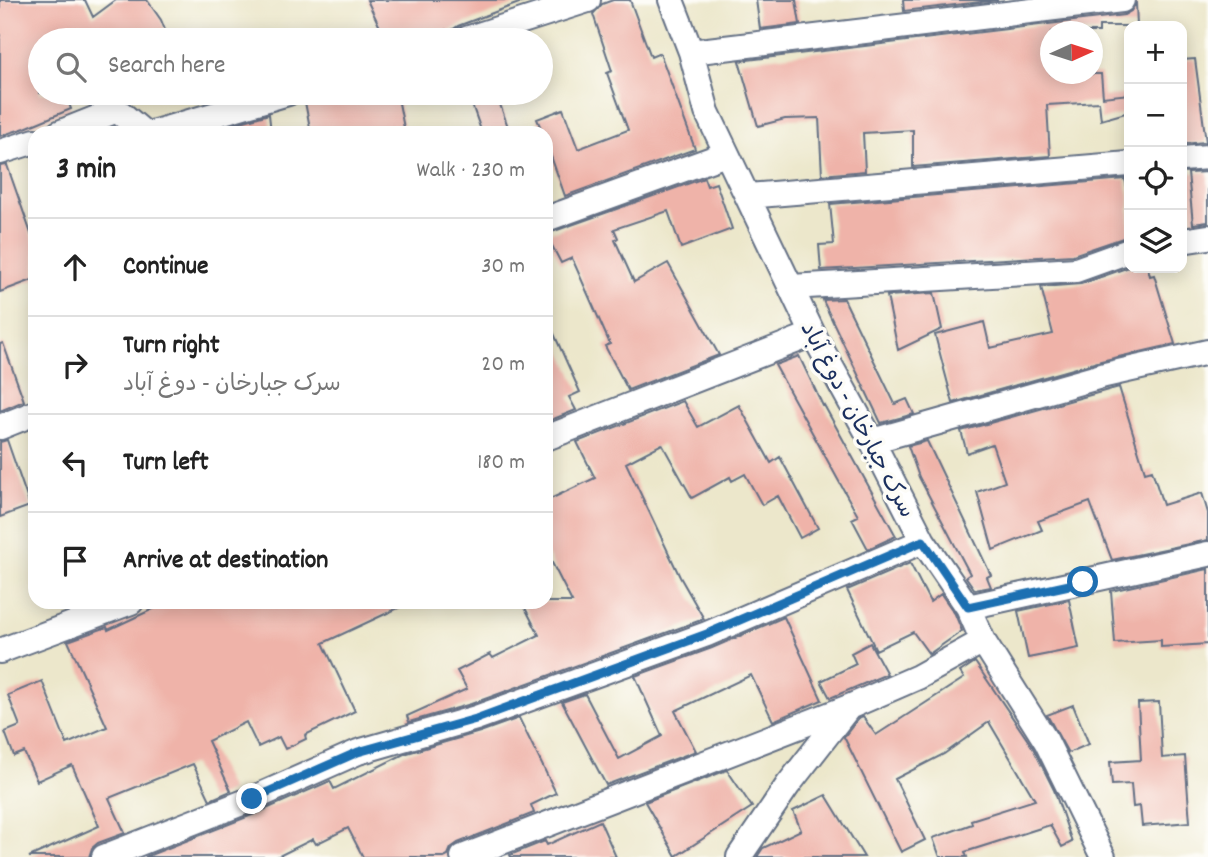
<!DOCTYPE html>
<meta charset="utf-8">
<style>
:root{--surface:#fff;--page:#f6f6f6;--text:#222;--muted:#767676;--line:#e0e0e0}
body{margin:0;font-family:Dekko,"Playpen Sans Arabic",sans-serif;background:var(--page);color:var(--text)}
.controls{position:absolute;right:21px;top:21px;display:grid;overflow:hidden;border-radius:14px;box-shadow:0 4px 18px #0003}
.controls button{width:63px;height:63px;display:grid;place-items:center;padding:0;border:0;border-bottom:2px solid var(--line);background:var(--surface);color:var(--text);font:35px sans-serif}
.compass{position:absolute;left:1040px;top:21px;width:63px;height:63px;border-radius:50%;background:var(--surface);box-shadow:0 4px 18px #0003;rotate:87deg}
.stop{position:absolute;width:21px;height:21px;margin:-16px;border:5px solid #1f6fb2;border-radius:50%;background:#fff}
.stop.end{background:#1f6fb2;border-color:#fff;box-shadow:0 2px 7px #0008}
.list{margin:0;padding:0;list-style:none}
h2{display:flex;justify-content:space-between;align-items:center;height:91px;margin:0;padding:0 28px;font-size:30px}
h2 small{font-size:23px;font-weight:400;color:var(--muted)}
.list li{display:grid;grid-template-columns:46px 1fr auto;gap:21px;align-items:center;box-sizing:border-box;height:98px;padding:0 28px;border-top:2px solid var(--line)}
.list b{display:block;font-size:26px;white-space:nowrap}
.list p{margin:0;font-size:23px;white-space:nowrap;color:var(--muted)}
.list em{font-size:23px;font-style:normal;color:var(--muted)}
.icon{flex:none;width:38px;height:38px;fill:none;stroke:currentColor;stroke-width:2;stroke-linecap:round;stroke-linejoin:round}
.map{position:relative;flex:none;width:1208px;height:857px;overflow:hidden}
.search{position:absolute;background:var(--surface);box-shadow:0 4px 18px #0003;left:28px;top:28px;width:525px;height:77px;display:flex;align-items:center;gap:18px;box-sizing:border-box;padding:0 24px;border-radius:38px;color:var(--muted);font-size:26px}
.panel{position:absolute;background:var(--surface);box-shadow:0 4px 18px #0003;left:28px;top:126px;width:525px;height:483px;border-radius:21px}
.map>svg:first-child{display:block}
</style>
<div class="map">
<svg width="1208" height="857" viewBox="0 0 1208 857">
<rect width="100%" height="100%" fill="#fdfcf7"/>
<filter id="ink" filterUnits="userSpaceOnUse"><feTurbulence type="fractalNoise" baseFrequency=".0143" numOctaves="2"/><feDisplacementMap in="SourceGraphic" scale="14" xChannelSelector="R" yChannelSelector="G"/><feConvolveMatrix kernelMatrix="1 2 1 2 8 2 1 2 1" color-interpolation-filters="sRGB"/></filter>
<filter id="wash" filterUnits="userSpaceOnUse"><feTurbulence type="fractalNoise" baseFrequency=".00686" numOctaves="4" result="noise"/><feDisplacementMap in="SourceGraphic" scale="28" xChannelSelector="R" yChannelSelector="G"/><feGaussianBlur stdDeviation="1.57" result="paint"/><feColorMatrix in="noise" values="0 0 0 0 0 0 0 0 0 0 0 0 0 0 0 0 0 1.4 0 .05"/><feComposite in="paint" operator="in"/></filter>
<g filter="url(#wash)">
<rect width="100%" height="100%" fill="#ece7cb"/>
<g id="blocks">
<path fill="#efb3a9" d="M0,0H85L93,17L116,0H147L161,20L169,40H40V93H65L71,109L25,128L0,136Z
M367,0H527L458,26L446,34L445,30L423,40H386Z
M613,0H630L651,57L660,53L695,149L565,196L546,142V133H543L537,119L563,109L578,149L628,130L607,73L612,71L593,14L602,4Z
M756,0H796L800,24L760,29Z
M903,0H998L904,11Z
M1136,3L1137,26H1099V32H1051V74H1101L1103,97L1129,94V112L1101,120L1099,102L1047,105L1050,156L913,167V130L863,133L865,171L822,175L819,118L785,119L758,126L739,61L1124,15L1131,11Z
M1195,59L1206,142L1182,144V60Z
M348,93H397L405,133H311L305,102Z
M468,93H496L508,127L492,133H482Z
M269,114L271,133H235L234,124Z
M7,165L35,245V279L0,292V166Z
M1208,172V222L1193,224L1188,173Z
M704,178L707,186L716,183L732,229L681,248L668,211L614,229L618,238L615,240L634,282L668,263L719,355L628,390L605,346L610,344L572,258L561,263L546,234Z
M1125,179L1129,195V236L1073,255L821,270L819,245L834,244L830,204Z
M1129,267L1148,268L1150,276L1154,275L1175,344L1101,361L953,403L935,335L984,322L990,348L1053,334L1041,287L1081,284Z
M934,293L942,329L898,350L887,296Z
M844,299L895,404L907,399L914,414L881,423L824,303L823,300Z
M546,316L580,392L569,397L576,410L546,422Z
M3,343L24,401L0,411V344Z
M799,356L823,406L824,405L896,536L868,549L852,519L858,516L775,365Z
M1119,387L1145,472L1152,470L1163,505L1202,493L1208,513V540L1112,560L1090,502L1038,521L1042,530L993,550L977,492L1005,482L992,444L967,453L961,431Z
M683,401L698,427L739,405L771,463L780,457L818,528L800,538L778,496L762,505L745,474L732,481L730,477L692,498L662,444L626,463L680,577L704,619L471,704L409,722L407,716L467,689L457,671L490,654L493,658L539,635L522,602H572L546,551V501L595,478L577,442Z
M7,440L30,506L0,517V442Z
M927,441L991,575L987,577L991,587L975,590L966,577L970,574L919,477L908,446Z
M910,563L930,602L941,594L955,614L962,631L929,654L913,632L876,650L847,590Z
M1208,569V644L1161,647V640L1115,643L1111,591Z
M1069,600L1079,648L1028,658L1018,611Z
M168,602H411L323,643L355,711L305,735L306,739L285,749L279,737L258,747L246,722L208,741L231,791L210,800L193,764L109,798L125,833L98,843L92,848L89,857H29L99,826L72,765L37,781L24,752L14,756L5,732L20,726L8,695L42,681L67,744L107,727L68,641L107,627L108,630Z
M784,617L822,700L773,721L751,675L675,711L696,751L606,785L562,702L585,694L619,759L662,736L635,676L712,648Z
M870,643L887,674L830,698L821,681L856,664L851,653Z
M975,662L1033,748L1054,790L1072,842L1062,847L1050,825L965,852L967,857H940L933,838L972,824L971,820L1035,800L989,722L944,754L895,779L925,840L901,852L844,737L858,719L863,717L876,735L964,678L960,672Z
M1159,702L1162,758L1185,756L1190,822L1142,826L1140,806L1133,807L1131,784L1112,785L1110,762L1141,760L1138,703Z
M1073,705L1089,744L1068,753L1047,715Z
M519,718L556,793L531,805L534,813L458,843L451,848L448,855L444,857H363L348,828L316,844L313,839L277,857H145L257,813L330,781L334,789L404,754L480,732Z
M727,770L752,807L676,856L645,802Z
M826,795L864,857H757L763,848L801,830L793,811Z
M600,821L616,857H511L510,855L545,841L547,845Z"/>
</g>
</g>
<g filter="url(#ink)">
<use href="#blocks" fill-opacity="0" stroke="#646f84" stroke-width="2"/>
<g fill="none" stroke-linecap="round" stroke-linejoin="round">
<defs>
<path id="minor" d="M671,0L691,52L707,112L813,334L872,441L923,541L968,607L983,641L1046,741L1103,857
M463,40L588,0
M691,52L1122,0
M59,133L117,110L144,133
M152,133L288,93
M0,152L35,141
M1182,159L1208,157
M748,196L1129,164
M546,219L726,154
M1182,241L1208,237
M791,287L1076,270L1129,251
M0,427L35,413
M546,438L813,334
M872,441L1105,375L1208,352
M968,607L1208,554
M0,651L131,602
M104,857L252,799L358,752L476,718L707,634L923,541
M463,857L849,707L918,677L983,641
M739,857L788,785L848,708"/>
</defs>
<use href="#minor" stroke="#646f84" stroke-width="28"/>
<use href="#minor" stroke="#fff" stroke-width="24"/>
</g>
</g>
<g fill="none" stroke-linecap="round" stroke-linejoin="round" filter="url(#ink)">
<path stroke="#1f6fb2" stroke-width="9" d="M252,799L358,752L476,719L707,634L923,541L968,607L1083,582"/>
</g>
<g text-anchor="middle" stroke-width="7" stroke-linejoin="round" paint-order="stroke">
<g font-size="23" fill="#1b2f5e" stroke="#fdfcf7">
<text transform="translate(859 419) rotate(62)" y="8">سرک جبارخان - دوغ آباد</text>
</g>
</g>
</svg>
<div class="controls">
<button>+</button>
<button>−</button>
<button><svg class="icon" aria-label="locate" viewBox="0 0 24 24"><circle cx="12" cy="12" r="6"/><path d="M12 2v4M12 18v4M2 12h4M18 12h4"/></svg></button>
<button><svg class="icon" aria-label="layers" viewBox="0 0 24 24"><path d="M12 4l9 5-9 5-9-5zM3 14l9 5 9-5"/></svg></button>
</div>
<svg class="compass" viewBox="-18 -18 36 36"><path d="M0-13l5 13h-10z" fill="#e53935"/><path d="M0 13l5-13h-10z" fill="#767676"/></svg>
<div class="stop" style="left:1083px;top:582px"></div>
<div class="stop end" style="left:252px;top:799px"></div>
<div class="search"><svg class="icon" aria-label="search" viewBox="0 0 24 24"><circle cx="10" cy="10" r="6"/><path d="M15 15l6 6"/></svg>Search here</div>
<section class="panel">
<h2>3 min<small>Walk · 230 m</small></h2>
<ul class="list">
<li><svg class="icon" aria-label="ahead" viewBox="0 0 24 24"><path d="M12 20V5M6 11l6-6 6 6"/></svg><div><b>Continue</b></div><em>30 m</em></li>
<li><svg class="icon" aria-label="right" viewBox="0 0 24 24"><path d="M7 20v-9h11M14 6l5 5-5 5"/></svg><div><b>Turn right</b><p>سرک جبارخان - دوغ آباد</p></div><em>20 m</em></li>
<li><svg class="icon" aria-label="left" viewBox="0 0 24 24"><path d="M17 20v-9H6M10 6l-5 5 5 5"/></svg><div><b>Turn left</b></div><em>180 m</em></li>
<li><svg class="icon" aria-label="arrive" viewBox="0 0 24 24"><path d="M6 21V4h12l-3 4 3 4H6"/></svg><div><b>Arrive at destination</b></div></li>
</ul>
</section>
</div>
